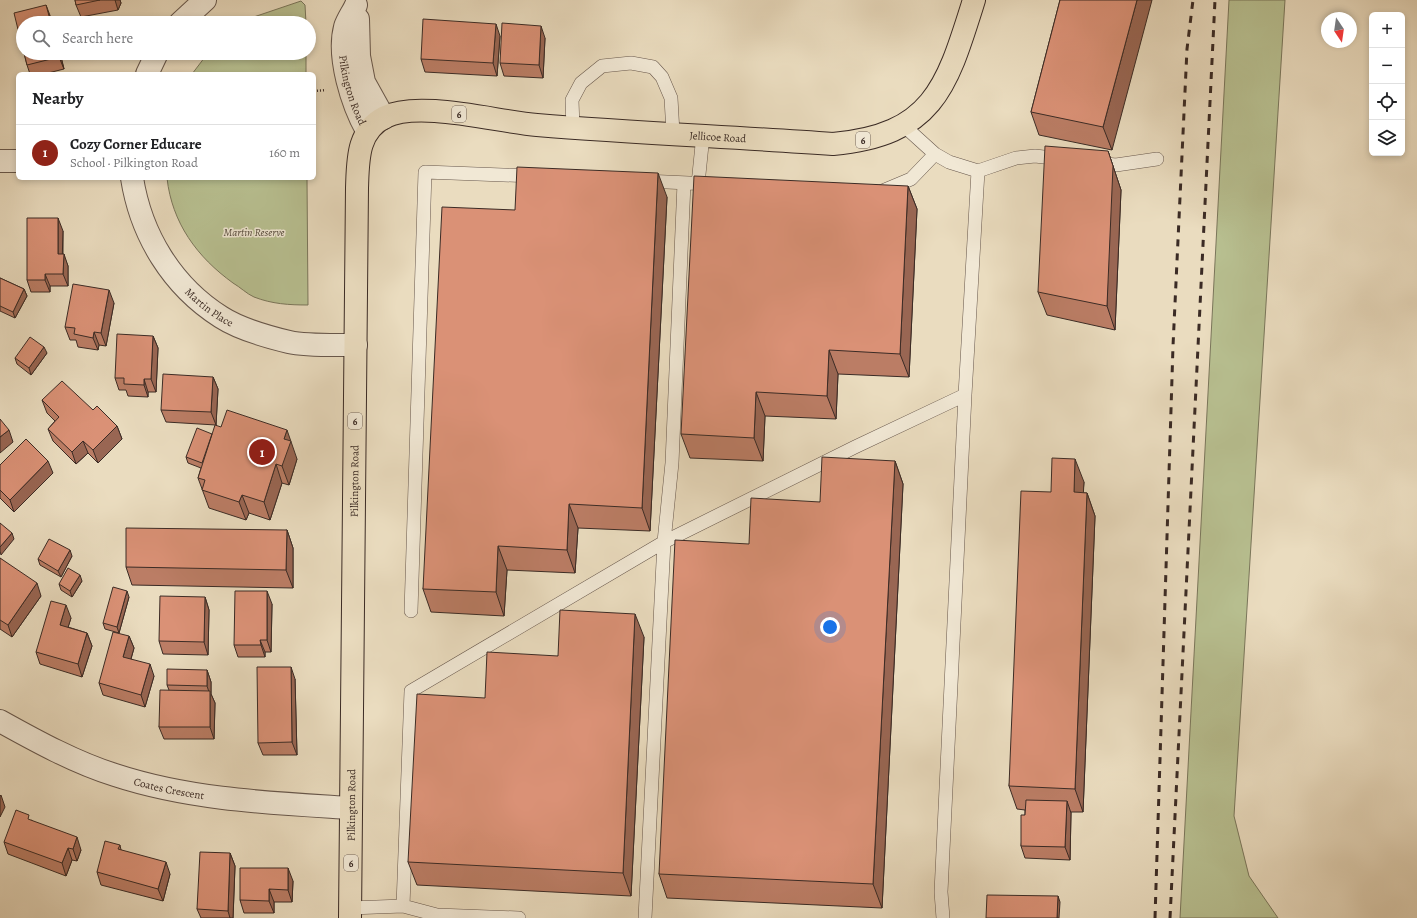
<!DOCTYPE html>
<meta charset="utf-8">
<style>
:root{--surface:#fff;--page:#f2f2f2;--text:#202124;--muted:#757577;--line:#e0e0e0;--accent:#8f2418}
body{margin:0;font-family:Alegreya,serif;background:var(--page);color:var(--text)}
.controls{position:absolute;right:12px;top:12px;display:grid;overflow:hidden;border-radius:6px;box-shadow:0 2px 6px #0003}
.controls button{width:36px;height:36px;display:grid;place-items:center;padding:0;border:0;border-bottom:1px solid var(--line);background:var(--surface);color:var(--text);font:20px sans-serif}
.compass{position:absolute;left:1321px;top:12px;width:36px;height:36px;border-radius:50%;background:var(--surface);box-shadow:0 2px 6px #0003;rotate:167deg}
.you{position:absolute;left:830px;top:627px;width:14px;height:14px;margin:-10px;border:3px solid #fff;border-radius:50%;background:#1a73e8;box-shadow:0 0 0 6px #1a73e833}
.badge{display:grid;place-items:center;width:26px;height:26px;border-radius:50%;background:var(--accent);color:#fff;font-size:13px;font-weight:700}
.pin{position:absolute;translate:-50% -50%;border:2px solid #fff;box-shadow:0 1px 4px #0006}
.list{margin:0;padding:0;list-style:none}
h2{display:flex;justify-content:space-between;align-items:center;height:52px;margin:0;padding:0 16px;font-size:17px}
h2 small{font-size:13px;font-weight:400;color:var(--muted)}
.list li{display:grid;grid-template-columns:26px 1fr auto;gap:12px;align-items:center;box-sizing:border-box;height:56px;padding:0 16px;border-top:1px solid var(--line)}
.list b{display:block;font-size:15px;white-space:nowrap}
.list p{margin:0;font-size:13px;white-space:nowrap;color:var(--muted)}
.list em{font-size:13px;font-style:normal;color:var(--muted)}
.icon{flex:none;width:22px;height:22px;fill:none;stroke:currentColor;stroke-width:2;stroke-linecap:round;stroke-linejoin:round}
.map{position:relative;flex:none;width:1417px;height:918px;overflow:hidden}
.search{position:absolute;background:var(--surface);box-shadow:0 2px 6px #0003;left:16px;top:16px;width:300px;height:44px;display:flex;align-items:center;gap:10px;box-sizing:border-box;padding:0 14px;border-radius:22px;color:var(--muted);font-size:15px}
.panel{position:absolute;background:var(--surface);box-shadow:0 2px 6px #0003;left:16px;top:72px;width:300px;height:108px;border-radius:6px}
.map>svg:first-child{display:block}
</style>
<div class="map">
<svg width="1417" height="918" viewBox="0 0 1417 918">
<rect width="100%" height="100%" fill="#eadcbf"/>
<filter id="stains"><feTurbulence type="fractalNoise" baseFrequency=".005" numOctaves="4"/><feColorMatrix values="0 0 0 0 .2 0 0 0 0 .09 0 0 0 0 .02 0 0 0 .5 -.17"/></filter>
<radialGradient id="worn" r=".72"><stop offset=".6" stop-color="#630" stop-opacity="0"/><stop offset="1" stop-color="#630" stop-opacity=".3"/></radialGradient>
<path fill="#b8c091" stroke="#7a765b" d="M1229,0H1285L1234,816L1249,876L1278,918H1180Z
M301,1L305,5L306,23H236Z
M208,53H306V74H192Z
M167,178H307L308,305C289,305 272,304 254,297C247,294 240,287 233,283C197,257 172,223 167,178Z"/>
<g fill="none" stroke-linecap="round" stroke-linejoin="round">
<defs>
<path id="service" d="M903,125L935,154L949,162L978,171L1016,158L1035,156L1061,159
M573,128L572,100L581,83L602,66L631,63L653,67L662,77L671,98L673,133
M1095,163L1116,165L1157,159
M645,181L711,184
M698,184L703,135
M880,192L911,179L935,154
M411,611L425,172L533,176
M403,906L411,691L664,542L855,447L965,395
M350,908L403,906L437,915L519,918
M645,918L664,542L672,463L684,183
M943,918L941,892L965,395L978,171"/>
<g id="minor">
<path d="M180,23L205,0"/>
<path d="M147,74L157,53"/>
<path d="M0,161H18"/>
<path id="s1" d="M132,178C141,235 172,286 221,317C238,328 268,337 289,342C306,346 337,345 356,345"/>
<path id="s2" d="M0,721C36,741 76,763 115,775C191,800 272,803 351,808"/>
</g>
<g id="tertiary">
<path id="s3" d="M356,5C353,12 347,20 345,27C337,57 352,104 367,131"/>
<path d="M358,19L359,56L364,82L384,118"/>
</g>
<g id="primary">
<path id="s4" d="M350,918L357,188C358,160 357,131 385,117C419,100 498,122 537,125C636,133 735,137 833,144C934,135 947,86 974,0"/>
</g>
</defs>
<use href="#service" stroke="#67574c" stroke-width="14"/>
<use href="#minor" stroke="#67574c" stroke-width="24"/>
<use href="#tertiary" stroke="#67574c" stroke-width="24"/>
<use href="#primary" stroke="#3b2b25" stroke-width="24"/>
<path stroke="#3b2b25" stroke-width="2.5" stroke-dasharray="1 2" stroke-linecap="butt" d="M314,91L326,90"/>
<use href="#service" stroke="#f1e8d5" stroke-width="13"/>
<use href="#minor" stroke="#f1e8d5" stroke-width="22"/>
<use href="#tertiary" stroke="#f1e8d5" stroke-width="22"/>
<use href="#primary" stroke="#eadcbf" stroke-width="22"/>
<path stroke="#3b2b25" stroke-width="3" stroke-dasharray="7 7" stroke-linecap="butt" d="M1155,918L1173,346L1187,49L1193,0
M1170,918L1215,0"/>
</g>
<path fill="#bb7d65" stroke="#3b2b25" d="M75,0H120L121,3L118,10L81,17L76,5Z
M1060,0L1112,150L1039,135L1031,112Z
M500,36L497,76L425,72L421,59Z
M545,38L543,78L504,76L500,63Z
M24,53H60L64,69L44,74H30L27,65Z
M1108,151L1121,190L1115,330L1047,315L1038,292Z
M908,186L917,209L909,377L838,374L836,419L765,416L763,461L690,458L681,434Z
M667,197L650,531L578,528L575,573L507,570L504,616L431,612L423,589L515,210Z
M63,231V254L68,266V286H50V292H31L27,280Z
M0,278L24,289L27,296L15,318L0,311Z
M114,303L106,346L99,345L98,350L78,347L76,340H70L65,327Z
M153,336L158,348L156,392H148V397L128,396L126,390H119L115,378Z
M47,353L31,375L17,364L15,358Z
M213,377L218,389L216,425L166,422L161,410Z
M42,400L93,410L117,426L122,439L98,463L88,453L76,464L53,441L48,429L55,421L47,413Z
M212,434L297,459L289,485L282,483L270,520L249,513L246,520L209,508L198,478L201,468L188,463L186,457Z
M895,461L903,484L882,908L667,898L659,874L749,544L820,502Z
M0,465L53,473L14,512L0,498Z
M1084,482L1083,493H1087L1095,516L1083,812H1071V813L1070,860L1025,858L1021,846L1025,815V810L1017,809L1009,786L1051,492Z
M287,530L293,548V588L132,585L126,567Z
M72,556L61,577L40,565L38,559Z
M0,558L41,596L12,637L0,629Z
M82,581L72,597L61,590L59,584Z
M129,597L119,633L105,629L103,623Z
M205,597L209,610L208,655L163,654L159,641Z
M272,604L271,652H265V657H238L234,645Z
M71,618L68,627L87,633L92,646L82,677L40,664L36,652Z
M129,636L134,648L131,659L154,676L145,707L103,695L99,683Z
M644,637L631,896L417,885L408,862L485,698L558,656Z
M207,670L211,682V694L215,703L214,739H164L159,727L169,690L167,685Z
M295,679L297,755H263L258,743Z
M31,820L81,850L77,861L72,860L66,876L8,854L4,842Z
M120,845L121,850L170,874L163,901L101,885L97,872Z
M230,853L235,866L233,918H201L197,909Z
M293,881L292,902H274V913H244L240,900Z"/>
<path fill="#996653" stroke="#3b2b25" d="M115,0H120L121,3L118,10Z
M1137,0H1152L1112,150L1103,127Z
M46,5L51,18L52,23H51Z
M496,24L500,36L497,76L493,63Z
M541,26L545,38L543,78L539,65Z
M58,53H60L64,69L59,57Z
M1108,151L1121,190L1115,330L1107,306Z
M658,173L667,197L650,531L642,508Z
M908,186L917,209L909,377L900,354Z
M58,218L63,231L62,266L58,254Z
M64,254L68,266V286L63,274Z
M45,274L50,286V292L45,280Z
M24,289L27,296L15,318L13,312Z
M109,290L114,303L106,346L101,333Z
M94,332L99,345L98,350L93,338Z
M153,336L158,348L156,392L151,379Z
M44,347L47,353L31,375L29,368Z
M829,350L838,374L836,419L827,396Z
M213,377L218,389L216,425L211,412Z
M144,379L148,392V397L144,385Z
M756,392L765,416L763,461L754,438Z
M117,426L122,439L98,463L93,450Z
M9,430L13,442L0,453V437Z
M287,430L297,459L289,485L282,466L284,439Z
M83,441L88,453L76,464L72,452Z
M1075,459L1084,482L1082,516L1074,492Z
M48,461L53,473L14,512L10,500Z
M895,461L903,484L882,908L873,884Z
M276,464L282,483L270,520L264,502Z
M1087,493L1095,516L1083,812L1075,789Z
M242,495L249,513L246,520L239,502Z
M569,504L578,528L575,573L567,550Z
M287,530L293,548V588L286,570Z
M12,533L14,539L1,555L0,551V547Z
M498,546L507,570L504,616L496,592Z
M70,550L72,556L61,577L58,571Z
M80,575L82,581L72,597L70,591Z
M37,583L41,596L12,637L8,625Z
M127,591L129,597L119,633L117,627Z
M267,591L272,604L271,652L267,640Z
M205,597L209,610L208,655L204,642Z
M66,605L71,618L65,637L60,625Z
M635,614L644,637L631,896L623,873Z
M87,633L92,646L82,677L78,664Z
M129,636L134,648L128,669L123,657Z
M260,640L265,652V657L261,645Z
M150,664L154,676L145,707L141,695Z
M291,667L295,679L297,755L292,742Z
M207,670L211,682V694L215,703L214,739L210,727V695L207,686Z
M1,795L5,807L0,817V796Z
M1067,801L1071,813L1070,860L1065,847Z
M77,837L81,850L77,861L73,849Z
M68,848L72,860L66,876L62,863Z
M230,853L235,866L233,918H230L228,911Z
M166,862L170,874L163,901L158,889Z
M288,868L293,881L292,902L288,890Z
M269,889L274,902V913L269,901Z
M1058,896L1060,902L1059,918H1057Z"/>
<path fill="#da9176" stroke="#3b2b25" d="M75,0H100L76,5Z
M1060,0H1137L1103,127L1031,112Z
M46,5L51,23H23V50L14,13Z
M423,19L496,24L493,63L421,59Z
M502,23L541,26L539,65L500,63Z
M24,53H58L59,57L27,65Z
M1045,146L1108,151L1113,166L1107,306L1038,292Z
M517,167L658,173L642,508L569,504L567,550L498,546L496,592L423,589L442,207L515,210Z
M694,176L908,186L900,354L829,350L827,396L756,392L754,438L681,434Z
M27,218H58V254H64L63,274H45V280H27Z
M0,278L24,289L13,312L0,306Z
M73,284L109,290L101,333L94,332L93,338L74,334L75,328L65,327Z
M117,334L153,336L151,379H144V385L124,384V378H115Z
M30,337L44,347L29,368L15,358Z
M163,374L213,377L211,412L161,410Z
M62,381L93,410L97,406L117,426L93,450L83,441L72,452L48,429L59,417L42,400Z
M227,410L287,430L284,439L291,441L282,466L276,464L264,502L242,495L239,502L202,490L205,480L198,478L215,425L221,427Z
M0,419L9,430L0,437Z
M197,428L212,434L202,463L186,457Z
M26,439L48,461L10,500L0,490V465Z
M822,457L895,461L873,884L659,874L675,540L749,544L751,498L820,502Z
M1052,458L1075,459L1074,492L1087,493L1075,789L1009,786L1021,491L1051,492Z
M0,523L12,533L0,547Z
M126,528L287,530L286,570L126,567Z
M49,539L70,550L58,571L38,559Z
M0,558L37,583L8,625L0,620Z
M68,568L80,575L70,591L59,584Z
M113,587L127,591L117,627L103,623Z
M235,591H267V640H260L261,645H234Z
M160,596L205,597L204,642L159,641Z
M51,601L66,605L60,625L87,633L78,664L36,652Z
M560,610L635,614L623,873L408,862L417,694L485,698L487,652L558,656Z
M113,632L129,636L123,657L150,664L141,695L99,683Z
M257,667H291L292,742L258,743Z
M167,669L207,670V686L167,685Z
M160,690L210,691V727H159Z
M1026,800L1067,801L1065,847L1021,846V815H1025Z
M16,810L29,815L28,819L77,837L73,849L68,848L62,863L4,842Z
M105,841L120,845L118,849L166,862L158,889L97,872Z
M200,852L230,853L228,911L197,909Z
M240,868H288V890L269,889V901L240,900Z
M987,895L1058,896L1057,918H986Z"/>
<g text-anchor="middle" stroke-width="3" stroke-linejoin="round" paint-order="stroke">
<g fill="#f1e8d5" stroke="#72645a" stroke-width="1">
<rect x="452" y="106" width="14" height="16" rx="3"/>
<rect x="856" y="132" width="14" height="16" rx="3"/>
<rect x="348" y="413" width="14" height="16" rx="3"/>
<rect x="344" y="855" width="14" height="16" rx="3"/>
</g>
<g font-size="10" font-weight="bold" fill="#3b2b25">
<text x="459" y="118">6</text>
<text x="863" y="144">6</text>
<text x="355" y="425">6</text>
<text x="351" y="867">6</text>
</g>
<g font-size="11" fill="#3b2b25" stroke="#f1e8d5">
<text dy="4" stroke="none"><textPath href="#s3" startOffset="89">Pilkington Road</textPath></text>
<text dy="4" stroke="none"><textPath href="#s4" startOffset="1146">Jellicoe Road</textPath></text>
<text dy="4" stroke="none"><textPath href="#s1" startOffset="155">Martin Place</textPath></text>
<text dy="4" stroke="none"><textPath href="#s4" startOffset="437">Pilkington Road</textPath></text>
<text dy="4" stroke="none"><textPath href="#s2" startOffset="183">Coates Crescent</textPath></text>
<text dy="4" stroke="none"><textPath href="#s4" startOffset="113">Pilkington Road</textPath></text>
</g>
<g font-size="11" font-style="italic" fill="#54493b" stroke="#f1e8d5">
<text x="254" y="236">Martin Reserve</text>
</g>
</g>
<rect width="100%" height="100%" filter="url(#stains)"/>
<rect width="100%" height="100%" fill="url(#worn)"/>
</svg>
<div class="controls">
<button>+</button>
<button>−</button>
<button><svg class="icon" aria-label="locate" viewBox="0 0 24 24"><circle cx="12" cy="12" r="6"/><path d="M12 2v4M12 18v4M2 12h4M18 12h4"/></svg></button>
<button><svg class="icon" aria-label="layers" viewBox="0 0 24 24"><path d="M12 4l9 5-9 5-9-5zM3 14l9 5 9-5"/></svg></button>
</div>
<svg class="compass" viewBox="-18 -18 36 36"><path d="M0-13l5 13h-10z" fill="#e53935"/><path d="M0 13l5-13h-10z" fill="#757577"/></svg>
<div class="you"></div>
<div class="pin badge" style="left:262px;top:452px">1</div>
<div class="search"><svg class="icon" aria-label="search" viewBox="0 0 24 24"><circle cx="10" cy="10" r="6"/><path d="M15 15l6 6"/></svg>Search here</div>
<section class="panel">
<h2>Nearby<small></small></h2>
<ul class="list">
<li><span class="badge">1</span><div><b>Cozy Corner Educare</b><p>School · Pilkington Road</p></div><em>160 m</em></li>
</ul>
</section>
</div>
